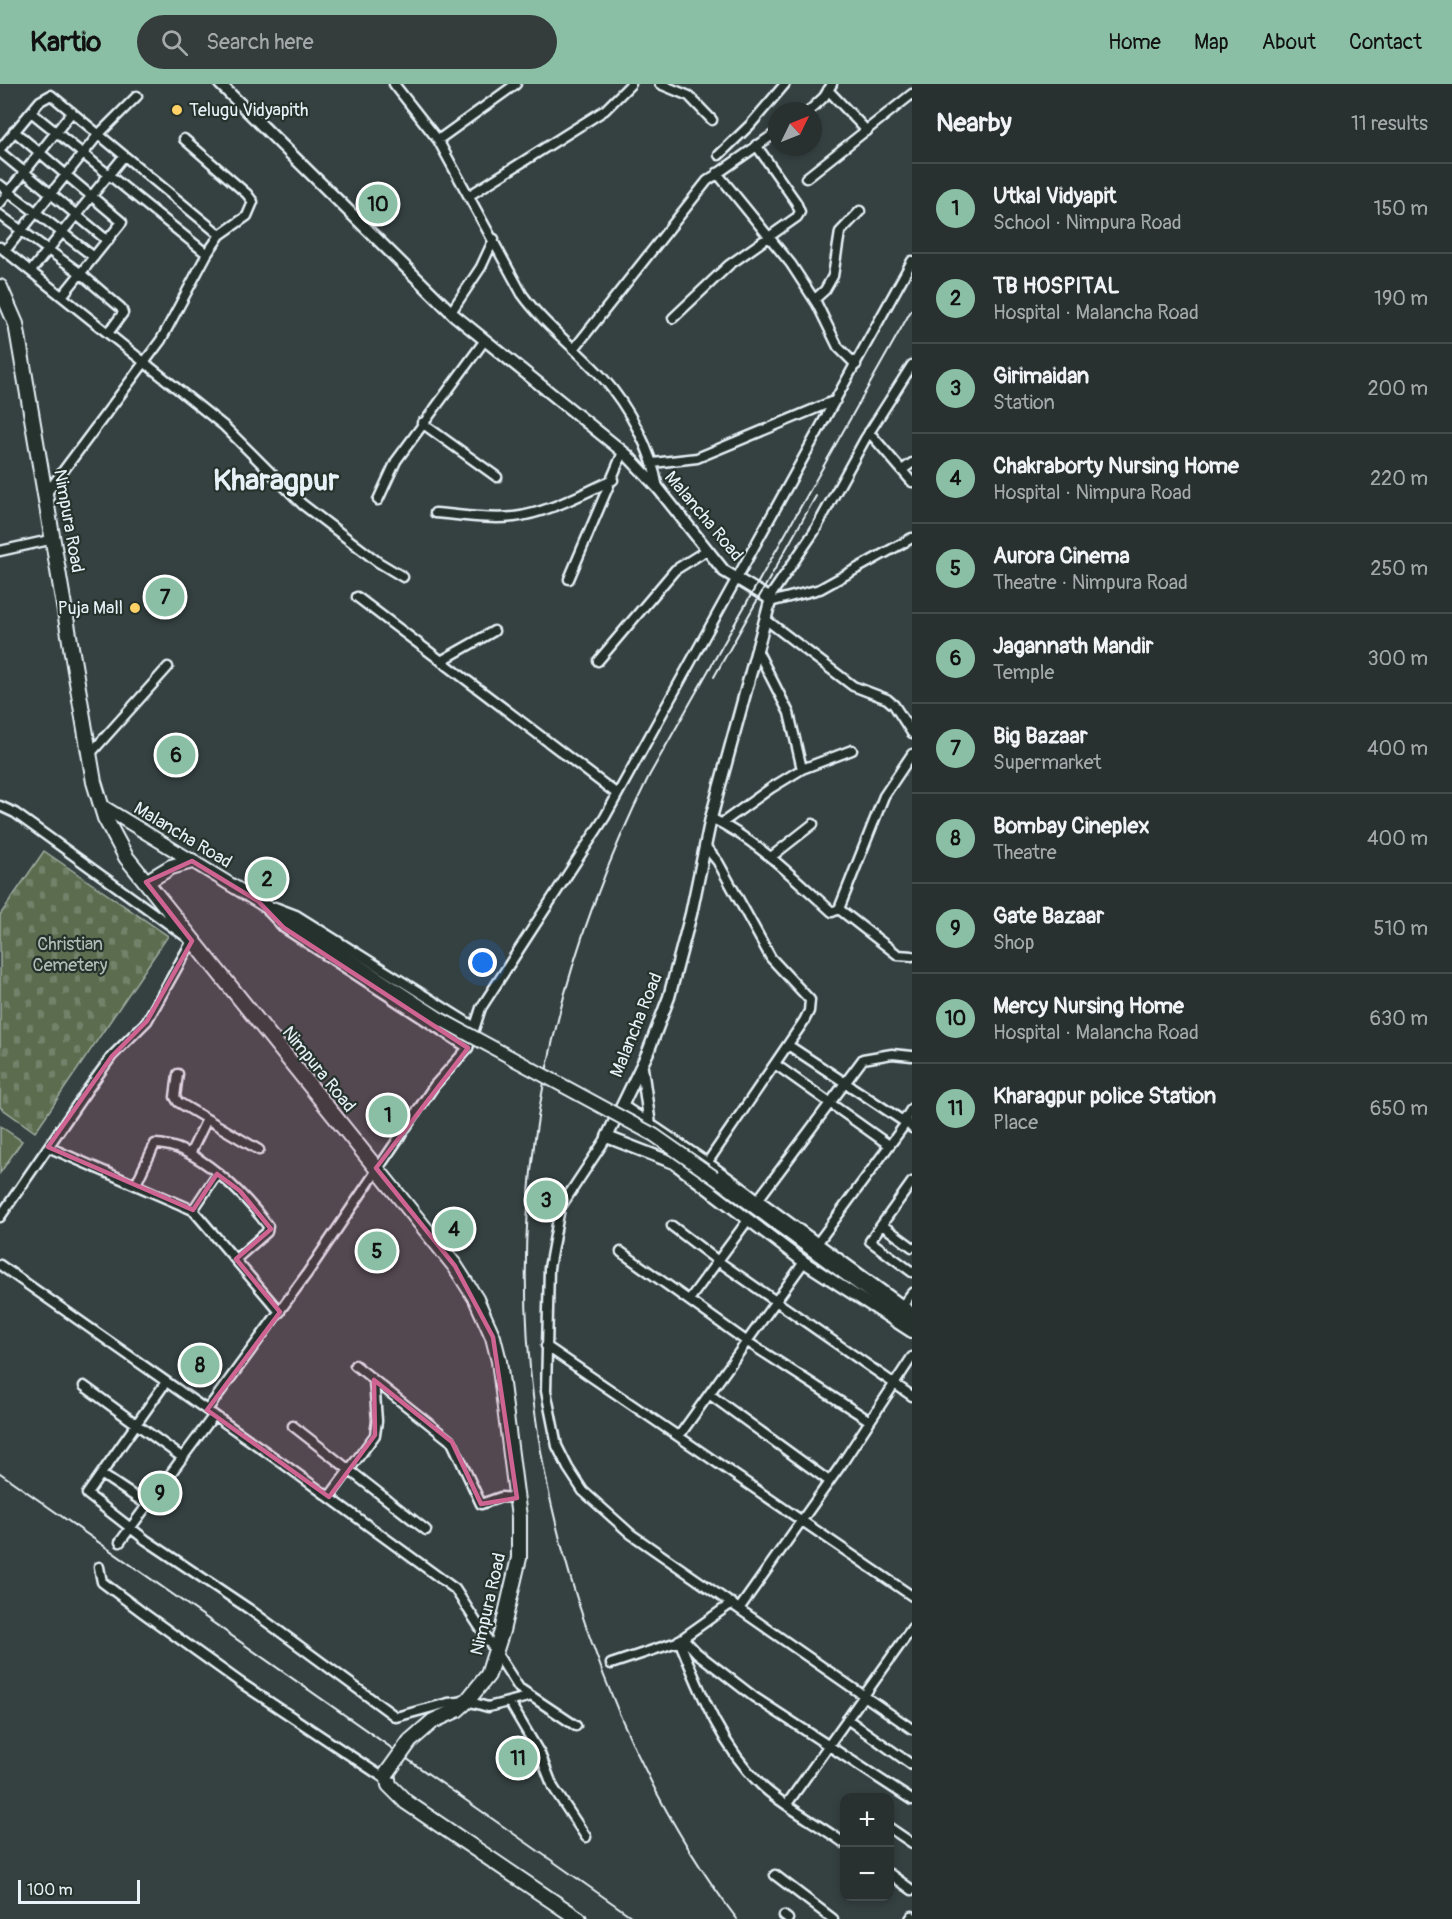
<!DOCTYPE html>
<meta charset="utf-8">
<style>
:root{--surface:#283030;--page:#343c3c;--text:#f1f3f6;--muted:#a5a9ab;--line:#444b4c;--accent:#8abfa5}
body{margin:0;font-family:Pangolin,sans-serif;background:var(--page);color:var(--text)}
.controls{position:absolute;right:18px;bottom:18px;display:grid;overflow:hidden;border-radius:12px;box-shadow:0 3px 9px #0003}
.controls button{width:54px;height:54px;display:grid;place-items:center;padding:0;border:0;border-bottom:2px solid var(--line);background:var(--surface);color:var(--text);font:30px sans-serif}
.compass{position:absolute;left:768px;top:18px;width:54px;height:54px;border-radius:50%;background:var(--surface);box-shadow:0 3px 9px #0003;rotate:47deg}
.scale{position:absolute;left:18px;bottom:15px;width:122px;box-sizing:border-box;padding-left:6px;border:3px solid #e8f1f8;border-top:0;font-size:16px;line-height:21px;white-space:nowrap;color:#e8f1f8;-webkit-text-stroke:4px #26332d;paint-order:stroke}
.you{position:absolute;left:483px;top:879px;width:21px;height:21px;margin:-15px;border:4px solid #fff;border-radius:50%;background:#1a73e8;box-shadow:0 0 0 9px #1a73e833}
.badge{display:grid;place-items:center;width:39px;height:39px;border-radius:50%;background:var(--accent);color:#111;font-size:20px;font-weight:700}
.pin{position:absolute;translate:-50% -50%;border:3px solid #fff;box-shadow:0 2px 6px #0006}
.list{margin:0;padding:0;list-style:none}
h2{display:flex;justify-content:space-between;align-items:center;height:78px;margin:0;padding:0 24px;font-size:26px}
h2 small{font-size:20px;font-weight:400;color:var(--muted)}
.list li{display:grid;grid-template-columns:39px 1fr auto;gap:18px;align-items:center;box-sizing:border-box;height:90px;padding:0 24px;border-top:2px solid var(--line)}
.list b{display:block;font-size:22px;white-space:nowrap}
.list p{margin:0;font-size:20px;white-space:nowrap;color:var(--muted)}
.list em{font-size:20px;font-style:normal;color:var(--muted)}
.icon{flex:none;width:33px;height:33px;fill:none;stroke:currentColor;stroke-width:2;stroke-linecap:round;stroke-linejoin:round}
.map{position:relative;flex:none;width:912px;height:1835px;overflow:hidden}
header{display:flex;align-items:center;gap:36px;box-sizing:border-box;height:84px;padding:0 30px;background:var(--accent);color:#111}
header strong{font-size:28px}
nav{display:flex;gap:33px;margin-inline-start:auto;font-size:21px}
.search{width:420px;height:54px;background:var(--page);display:flex;align-items:center;gap:15px;box-sizing:border-box;padding:0 21px;border-radius:33px;color:var(--muted);font-size:22px}
main{display:flex}
aside{flex:1;background:var(--surface)}
.map>svg:first-child{display:block}
</style>
<header>
<strong>Kartio</strong>
<div class="search"><svg class="icon" aria-label="search" viewBox="0 0 24 24"><circle cx="10" cy="10" r="6"/><path d="M15 15l6 6"/></svg>Search here</div>
<nav><a>Home</a><a>Map</a><a>About</a><a>Contact</a></nav>
</header>
<main>
<div class="map">
<svg width="912" height="1835" viewBox="0 0 912 1835">
<defs>
<pattern id="cemetery-stones" width="16" height="16" patternUnits="userSpaceOnUse" patternTransform="scale(1.5)"><rect width="16" height="16" fill="#5c6d50"/><path d="M2 7V4a2 2 0 0 1 4 0v3zM10 15v-3a2 2 0 0 1 4 0v3z" fill="#73826a"/></pattern>
</defs>
<rect width="100%" height="100%" fill="#354040"/>
<filter id="ink" filterUnits="userSpaceOnUse"><feTurbulence type="fractalNoise" baseFrequency=".0167" numOctaves="2"/><feDisplacementMap in="SourceGraphic" scale="12" xChannelSelector="R" yChannelSelector="G"/><feConvolveMatrix kernelMatrix="1 2 1 2 8 2 1 2 1" color-interpolation-filters="sRGB"/></filter>
<g filter="url(#ink)">
<path fill="#5c6d50" stroke="#a2afa4" stroke-width="1.5" d="M0,1042L22,1057L0,1089Z"/>
<path fill="url(#cemetery-stones)" stroke="#a2afa4" stroke-width="1.5" d="M44,767L168,852L35,1048L0,1023V831Z"/>
<g fill="none" stroke-linecap="round" stroke-linejoin="round">
<defs>
<path id="minor" d="M394,0L438,56L522,210C545,242 577,265 603,294C628,322 652,366 658,404
M660,0L689,12L712,36
M828,6L867,47
M809,27L824,13L832,0
M31,28L207,170
M14,47L122,138L63,211
M438,56L516,0
M0,65L40,17L51,11L220,151
M0,68L108,157
M719,71L750,41L785,0
M717,89L791,180L817,220L838,263L856,281
M806,94L912,10
M0,101L94,173
M470,111L605,26L631,0
M0,119L72,28
M0,131L80,189L121,224L123,229L109,248
M0,163L224,342L302,420L378,478L403,493
M5,167L98,51L137,12
M31,187L124,72
M815,215L825,206L833,192L840,148L860,127
M451,228L481,183L494,155
M673,234L729,181L797,133L800,128L796,118L756,61
M574,265L707,97L777,48
M422,339L497,393
M869,348L912,398
M653,379L697,374L836,316
M902,386L912,379
M46,410L161,256L207,170L220,151L247,132L253,118L247,110L184,55
M378,416L396,377L485,256
M435,429C461,431 488,436 514,433C548,429 581,410 613,396
M0,467L54,455
M569,495L623,368
M357,513L617,710
M769,514L814,448L865,355L912,281
M770,518L820,505L912,454
M765,535L853,602L887,615L894,621L912,649
M757,566L789,629L802,685
M441,577L494,547
M598,577L675,486L707,466
M90,670L168,583
M0,722L15,729L192,857L147,937L112,972L88,1005L0,1133
M711,734C757,756 794,794 832,828L839,825L884,712L912,670
M722,739L771,704L802,685L852,666
M705,762L718,778L771,874L810,916L809,927L804,937L707,1079
M771,773L813,740
M275,823L296,831L473,942
M839,825L898,871L912,872
M269,828L284,844L468,964
M788,961L906,1039L816,1161
M775,980L889,1061
M178,990L175,1013L178,1018L259,1066
M912,1024L905,1035L912,1044
M607,1053L560,1124L549,1184L546,1307L557,1362L568,1384L583,1407L631,1450L912,1645
M48,1063L193,1126L280,1228
M190,1070L207,1035
M912,1098L870,1157L912,1188
M136,1100L155,1060C196,1060 245,1111 268,1142L267,1148L236,1175
M757,1117L863,975L892,970L912,972
M193,1126L217,1090
M882,1141L912,1163
M672,1142L718,1177L912,1312
M621,1168L746,1257L870,1337
M0,1181L285,1381L455,1505L519,1604L576,1642
M689,1216L748,1136
M902,1222L912,1209
M546,1262L912,1512
M355,1281L452,1358L481,1420L501,1413L517,1414
M166,1298L87,1410L146,1456L249,1525L396,1633L448,1619L467,1617L488,1623L528,1613
M84,1302L183,1374
M709,1310L829,1397
M207,1326L306,1191L434,1002L468,964L481,924L605,733L912,177
M293,1342L426,1446
M679,1352L804,1178
M101,1390L149,1422
M329,1413L375,1351L377,1337L374,1296
M120,1458L214,1331
M99,1483L102,1498L142,1528L241,1599L387,1696
M739,1525L841,1381L912,1273
M683,1554L697,1569L754,1613L912,1716
M679,1556C700,1607 720,1661 761,1701C781,1721 820,1741 844,1759
M611,1580L677,1558L732,1519
M510,1619L540,1670L553,1703L586,1753
M847,1635L912,1681
M787,1720L912,1544
M890,1744L912,1759
M890,1790L912,1806
M775,1791L833,1835
M784,1832L788,1835
M910,1835L912,1832"/>
<path id="tertiary" d="M220,0L454,231L627,371L658,404L724,487L769,514L770,518L711,734L691,830L669,913L648,968L607,1053L674,1079L804,1178L912,1248
M642,984L650,1041
M622,1022L715,1085L912,1229"/>
<path id="secondary" d="M102,722L287,835L440,935
M714,1093L912,1239"/>
<path id="primary" d="M0,203L16,240L94,698L105,734L126,773L455,1182L476,1215L493,1253L499,1277L519,1433V1474L502,1547L488,1591L467,1617L457,1626L433,1637L410,1657
M146,798L171,783L192,777
M387,1689L389,1701L406,1718L579,1835"/>
</defs>
<use href="#minor" stroke="#e8f1f8" stroke-width="13"/>
<use href="#tertiary" stroke="#e8f1f8" stroke-width="15"/>
<use href="#secondary" stroke="#e8f1f8" stroke-width="16"/>
<use href="#primary" stroke="#e8f1f8" stroke-width="18"/>
<use href="#minor" stroke="#26332d" stroke-width="8"/>
<use href="#tertiary" stroke="#26332d" stroke-width="10"/>
<use href="#secondary" stroke="#26332d" stroke-width="12"/>
<use href="#primary" stroke="#26332d" stroke-width="14"/>
<path stroke="#e8f1f8" stroke-width="2" d="M714,593L816,412
M0,1389L635,1835
M737,1835C672,1750 624,1652 589,1551C486,1257 511,970 649,692L912,225"/>
<defs>
<path id="secondary-bridge" d="M440,935L654,1051L714,1093"/>
<path id="primary-bridge" d="M387,1689L410,1657"/>
</defs>
<use href="#secondary-bridge" stroke="#e8f1f8" stroke-width="16" stroke-linecap="butt"/>
<use href="#primary-bridge" stroke="#e8f1f8" stroke-width="18" stroke-linecap="butt"/>
<use href="#secondary-bridge" stroke="#26332d" stroke-width="12"/>
<use href="#primary-bridge" stroke="#26332d" stroke-width="14"/>
</g>
</g>
<path fill="#cf6492" fill-opacity="0.2" stroke="#cf6492" stroke-width="4.5" stroke-linejoin="round" d="M192,777L258,817L284,844L468,964L376,1084L455,1182L493,1253L517,1414L481,1420L452,1358L374,1296L375,1351L329,1413L207,1326L280,1228L236,1175L271,1145L240,1107L217,1090L193,1126L48,1063L112,972L147,937L192,857L146,798Z"/>
<g fill="#ffd166" stroke="#26332d" stroke-width="2">
<circle cx="177" cy="26" r="6"/>
<circle cx="135" cy="524" r="6"/>
</g>
<g text-anchor="middle" stroke-width="4.5" stroke-linejoin="round" paint-order="stroke">
<g font-size="18" fill="#e8f1f8" stroke="#26332d" text-anchor="start">
<text x="189" y="32">Telugu Vidyapith</text>
<text x="123" y="530" text-anchor="end">Puja Mall</text>
</g>
<g font-size="18" fill="#e8f1f8" stroke="#26332d">
<text transform="translate(704 432) rotate(50)" y="6">Malancha Road</text>
<text transform="translate(69 437) rotate(80)" y="6">Nimpura Road</text>
<text transform="translate(183 751) rotate(31)" y="6">Malancha Road</text>
<text transform="translate(636 941) rotate(-68)" y="6">Malancha Road</text>
<text transform="translate(319 985) rotate(51)" y="6">Nimpura Road</text>
<text transform="translate(488 1520) rotate(-77)" y="6">Nimpura Road</text>
</g>
<g font-size="18" fill="#b0bcb5" stroke="#26332d">
<text x="70" y="866">Christian<tspan x="70" dy="21">Cemetery</tspan></text>
</g>
<g font-size="30" font-weight="bold" fill="#e8f1f8" stroke="#26332d">
<text x="276" y="406">Kharagpur</text>
</g>
</g>
</svg>
<div class="controls">
<button>+</button>
<button>−</button>
</div>
<svg class="compass" viewBox="-18 -18 36 36"><path d="M0-13l5 13h-10z" fill="#e53935"/><path d="M0 13l5-13h-10z" fill="#a5a9ab"/></svg>
<div class="scale">100 m</div>
<div class="you"></div>
<div class="pin badge" style="left:388px;top:1031px">1</div>
<div class="pin badge" style="left:267px;top:795px">2</div>
<div class="pin badge" style="left:546px;top:1116px">3</div>
<div class="pin badge" style="left:454px;top:1145px">4</div>
<div class="pin badge" style="left:377px;top:1167px">5</div>
<div class="pin badge" style="left:176px;top:671px">6</div>
<div class="pin badge" style="left:165px;top:513px">7</div>
<div class="pin badge" style="left:200px;top:1281px">8</div>
<div class="pin badge" style="left:160px;top:1409px">9</div>
<div class="pin badge" style="left:378px;top:120px">10</div>
<div class="pin badge" style="left:518px;top:1674px">11</div>
</div>
<aside>
<h2>Nearby<small>11 results</small></h2>
<ul class="list">
<li><span class="badge">1</span><div><b>Utkal Vidyapit</b><p>School · Nimpura Road</p></div><em>150 m</em></li>
<li><span class="badge">2</span><div><b>TB HOSPITAL</b><p>Hospital · Malancha Road</p></div><em>190 m</em></li>
<li><span class="badge">3</span><div><b>Girimaidan</b><p>Station</p></div><em>200 m</em></li>
<li><span class="badge">4</span><div><b>Chakraborty Nursing Home</b><p>Hospital · Nimpura Road</p></div><em>220 m</em></li>
<li><span class="badge">5</span><div><b>Aurora Cinema</b><p>Theatre · Nimpura Road</p></div><em>250 m</em></li>
<li><span class="badge">6</span><div><b>Jagannath Mandir</b><p>Temple</p></div><em>300 m</em></li>
<li><span class="badge">7</span><div><b>Big Bazaar</b><p>Supermarket</p></div><em>400 m</em></li>
<li><span class="badge">8</span><div><b>Bombay Cineplex</b><p>Theatre</p></div><em>400 m</em></li>
<li><span class="badge">9</span><div><b>Gate Bazaar</b><p>Shop</p></div><em>510 m</em></li>
<li><span class="badge">10</span><div><b>Mercy Nursing Home</b><p>Hospital · Malancha Road</p></div><em>630 m</em></li>
<li><span class="badge">11</span><div><b>Kharagpur police Station</b><p>Place</p></div><em>650 m</em></li>
</ul>
</aside>
</main>
